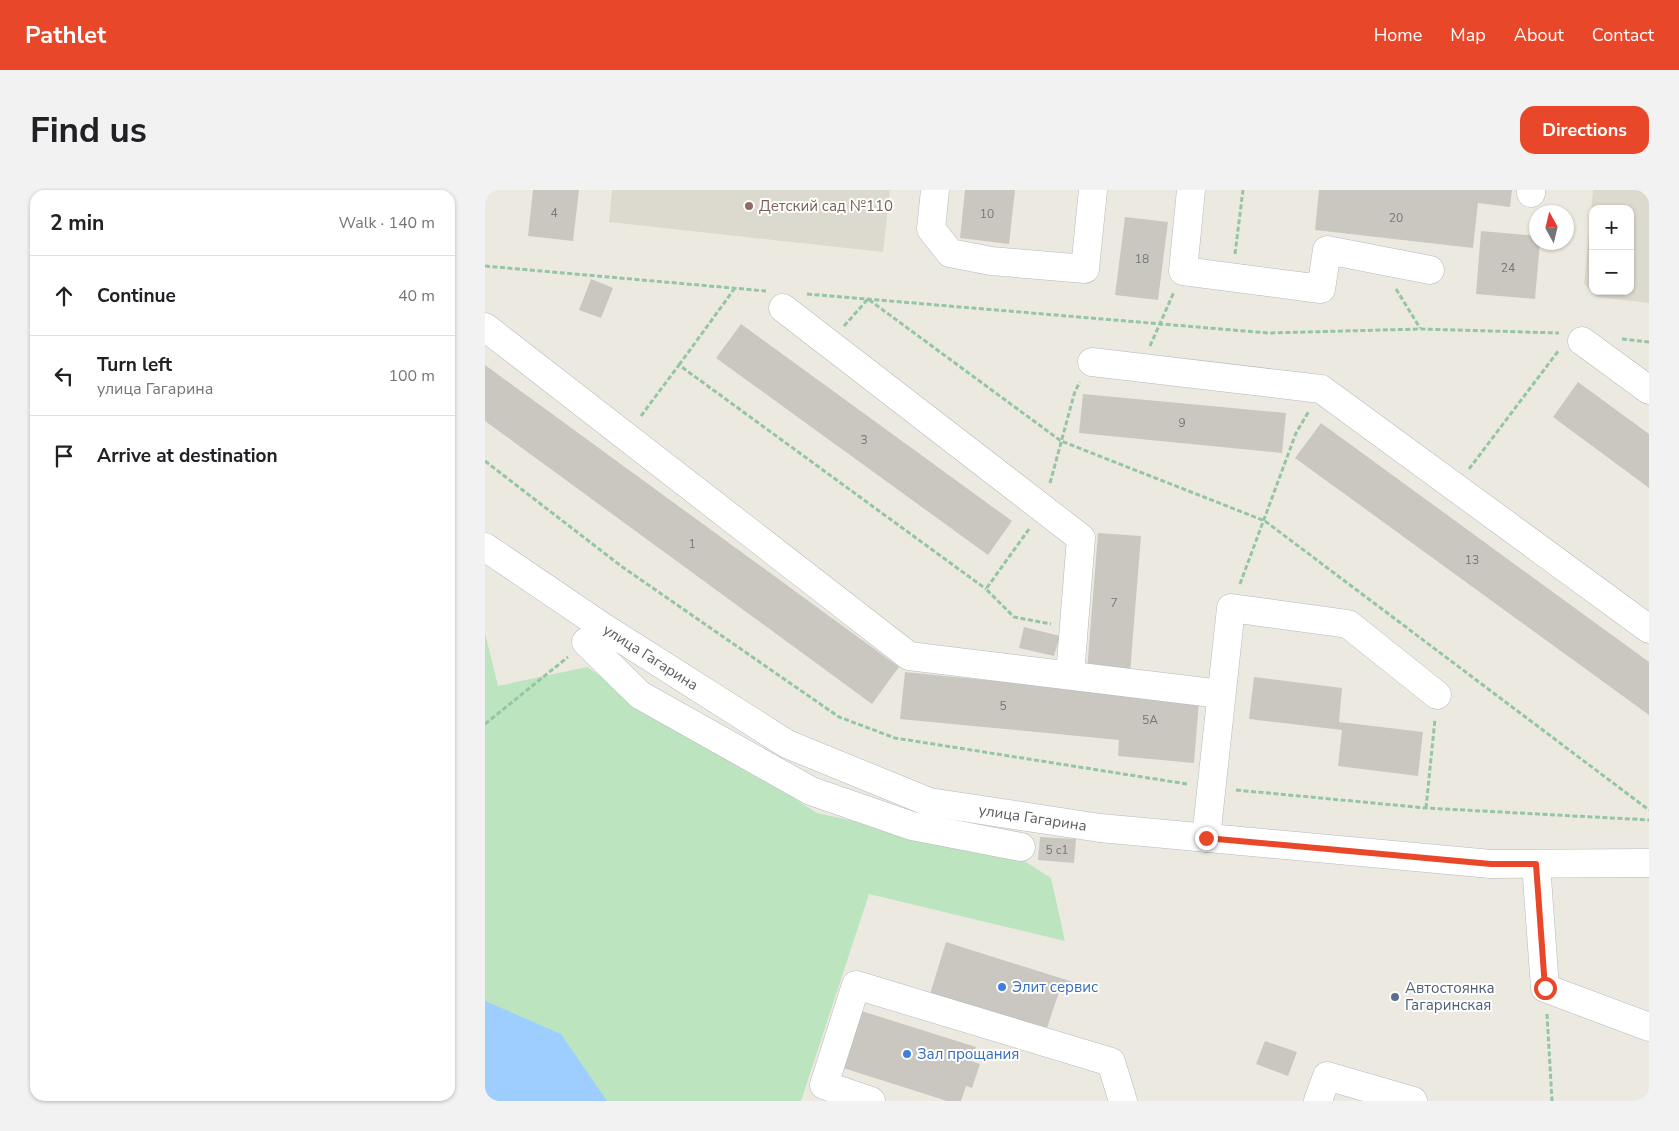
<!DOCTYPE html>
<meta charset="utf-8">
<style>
:root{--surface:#fff;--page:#f2f2f2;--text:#202124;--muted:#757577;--line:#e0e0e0;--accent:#e8472a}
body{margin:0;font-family:"Nunito Sans",sans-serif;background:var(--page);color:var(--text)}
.controls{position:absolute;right:15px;top:15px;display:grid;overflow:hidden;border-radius:10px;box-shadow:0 1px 4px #0004}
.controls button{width:45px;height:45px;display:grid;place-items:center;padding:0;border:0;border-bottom:1px solid var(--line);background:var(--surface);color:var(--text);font:25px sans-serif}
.compass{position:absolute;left:1044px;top:15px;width:45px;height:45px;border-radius:50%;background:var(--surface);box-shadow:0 1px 4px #0004;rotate:352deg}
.stop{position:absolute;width:15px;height:15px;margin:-11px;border:4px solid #e8472a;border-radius:50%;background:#fff}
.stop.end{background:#e8472a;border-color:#fff;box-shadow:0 1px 5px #0008}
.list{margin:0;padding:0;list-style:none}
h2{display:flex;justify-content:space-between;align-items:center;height:65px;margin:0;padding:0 20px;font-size:21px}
h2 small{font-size:16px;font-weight:400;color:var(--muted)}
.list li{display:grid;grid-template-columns:32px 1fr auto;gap:15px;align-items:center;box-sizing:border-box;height:80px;padding:0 20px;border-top:1px solid var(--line)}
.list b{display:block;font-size:19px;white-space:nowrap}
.list p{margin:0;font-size:16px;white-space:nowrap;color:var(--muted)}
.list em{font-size:16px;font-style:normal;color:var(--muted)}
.icon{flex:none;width:28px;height:28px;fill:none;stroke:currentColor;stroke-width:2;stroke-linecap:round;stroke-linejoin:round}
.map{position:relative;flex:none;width:1164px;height:911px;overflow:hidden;border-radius:15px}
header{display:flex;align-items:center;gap:30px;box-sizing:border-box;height:70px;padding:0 25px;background:var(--accent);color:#fff}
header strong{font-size:24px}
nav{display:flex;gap:28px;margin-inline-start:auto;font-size:18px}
.intro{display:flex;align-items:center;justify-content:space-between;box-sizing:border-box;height:120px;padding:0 30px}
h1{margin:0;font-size:35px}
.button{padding:12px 22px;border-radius:15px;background:var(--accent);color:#fff;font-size:18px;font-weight:700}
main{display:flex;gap:30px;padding:0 30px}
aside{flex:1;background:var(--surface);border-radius:15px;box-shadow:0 1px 4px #0004}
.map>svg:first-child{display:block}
</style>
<header>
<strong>Pathlet</strong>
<nav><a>Home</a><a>Map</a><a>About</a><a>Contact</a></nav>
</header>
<div class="intro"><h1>Find us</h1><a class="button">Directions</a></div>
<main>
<aside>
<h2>2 min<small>Walk · 140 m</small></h2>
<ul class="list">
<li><svg class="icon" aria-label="ahead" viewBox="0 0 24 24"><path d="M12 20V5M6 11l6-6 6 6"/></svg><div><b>Continue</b></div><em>40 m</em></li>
<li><svg class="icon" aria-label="left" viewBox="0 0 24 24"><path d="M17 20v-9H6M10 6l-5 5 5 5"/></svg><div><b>Turn left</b><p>улица Гагарина</p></div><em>100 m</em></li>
<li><svg class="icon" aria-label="arrive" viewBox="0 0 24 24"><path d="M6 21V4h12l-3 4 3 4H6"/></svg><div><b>Arrive at destination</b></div></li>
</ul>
</aside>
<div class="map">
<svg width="1164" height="911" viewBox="0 0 1164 911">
<rect width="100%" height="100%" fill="#eceae0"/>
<path fill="#dcdace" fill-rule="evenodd" d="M127,0H405L398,62L124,32Z
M1108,0H1164V113L1112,107L1099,94ZM1108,19H1145V101H1108Z"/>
<path fill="#bce4bf" d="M0,443L13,496L102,477L332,623L533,667L566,688L580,751L384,704L316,911H0Z"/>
<path fill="#9ecdff" d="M0,811L76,844L122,911H0Z"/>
<path fill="#c9c7c0" d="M48,0H94L88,51L43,46Z
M480,0H530L524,54L475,48Z
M834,0H1027L1025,17L993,13L988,58L830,40Z
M640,27L683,32L673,110L630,105Z
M996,41L1052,46V52H1055L1050,109L991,104Z
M106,89L128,98L116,128L94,120Z
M256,134L527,331L503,365L231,168Z
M0,175L414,477L387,514L0,231Z
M1093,192L1164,244V298L1068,227Z
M598,204L801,223L797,263L594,243Z
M836,233L1164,472V525L810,268Z
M613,343L656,346L645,483L602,480Z
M539,437L575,446L569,466L534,458Z
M420,482L714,511L709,573L633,566L634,550L415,529Z
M769,487L857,498L854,532L938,542L933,586L853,576L857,540L764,529Z
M555,647L591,649L589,673L553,670Z
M461,752L588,792L584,805L574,802L560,844L444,807Z
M370,819L491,857L486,871L495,874L487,898L481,896L476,911H462L352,876Z
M780,851L812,862L803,886L771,874Z"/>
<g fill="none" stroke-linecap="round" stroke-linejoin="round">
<defs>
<g id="minor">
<path d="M450,0L446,39L465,63L506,71L600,79L608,0"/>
<path d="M706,0L698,81L836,99L842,60L945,80"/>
<path d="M1046,3V0"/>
<path d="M298,118L596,348L585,485"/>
<path d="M0,137L424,466L736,504"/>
<path d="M1097,151L1164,200"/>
<path d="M607,172L836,199L1164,439"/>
<path id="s1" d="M0,357L118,437L302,554L444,612L615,638L1006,674L1164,673"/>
<path d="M101,452L155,505L326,601L427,636L536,657"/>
<path d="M721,648L746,418L863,434L952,505"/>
<path d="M1051,674L1060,798L1164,837"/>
<path d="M386,911L339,895L371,795L626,872L638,911"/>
<path d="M833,911L842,886L928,911"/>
</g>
</defs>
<use href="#minor" stroke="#b6b8bd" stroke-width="29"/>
<path stroke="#95c5a7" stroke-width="3" stroke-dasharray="5 2.5" stroke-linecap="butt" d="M750,64L758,0
M0,76L281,101
M911,99L935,138
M322,104L783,143L936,139L1074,143
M359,136L383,109L576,251L780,331L1164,620
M1137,149L1164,152
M665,156L689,102
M194,175L250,98
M156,226L194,175L501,399
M0,271L136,376L354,527L410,548L702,594
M984,279L1074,160
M565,293L590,201L595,192
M544,339L501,399L529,427L566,434
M755,394L811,243L824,221
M0,534L83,467
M751,600L941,618L1164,630
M941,618L950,529
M1062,824L1067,911"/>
<use href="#minor" stroke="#fff" stroke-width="28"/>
</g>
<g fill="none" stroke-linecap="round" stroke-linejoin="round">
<path stroke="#e8472a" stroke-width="6" d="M721,648L1006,674H1051L1060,798"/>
</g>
<circle fill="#8d6e63" stroke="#fff" stroke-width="2" cx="264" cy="16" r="5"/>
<g fill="#3f7fe0" stroke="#fff" stroke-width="2">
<circle cx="517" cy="797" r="5"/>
<circle cx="422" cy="864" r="5"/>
</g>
<circle fill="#5c6f8a" stroke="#fff" stroke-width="2" cx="910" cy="807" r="5"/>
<g text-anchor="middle" stroke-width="4" stroke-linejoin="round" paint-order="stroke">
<g font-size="12" fill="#757779">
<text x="69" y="27">4</text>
<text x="502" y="28">10</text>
<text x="911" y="32">20</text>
<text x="657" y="73">18</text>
<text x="1023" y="82">24</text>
<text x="697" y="237">9</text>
<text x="379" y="254">3</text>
<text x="207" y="358">1</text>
<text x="987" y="374">13</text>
<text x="629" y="417">7</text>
<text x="518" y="520">5</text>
<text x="665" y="534">5А</text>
<text x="572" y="664">5 с1</text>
</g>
<g font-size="15" fill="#785e54" stroke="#fff" text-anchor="start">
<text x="274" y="21">Детский сад №110</text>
</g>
<g font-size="15" fill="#595c61" stroke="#fff">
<text dy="5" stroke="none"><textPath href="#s1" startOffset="199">улица Гагарина</textPath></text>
<text dy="5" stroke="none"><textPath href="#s1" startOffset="619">улица Гагарина</textPath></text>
</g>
<g font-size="15" fill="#366cbe" stroke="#fff" text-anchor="start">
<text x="527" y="802">Элит сервис</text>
<text x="432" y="869">Зал прощания</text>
</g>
<g font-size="15" fill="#4e5e75" stroke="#fff" text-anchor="start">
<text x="920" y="803">Автостоянка<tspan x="920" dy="17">Гагаринская</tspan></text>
</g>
</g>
</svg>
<div class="controls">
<button>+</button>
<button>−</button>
</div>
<svg class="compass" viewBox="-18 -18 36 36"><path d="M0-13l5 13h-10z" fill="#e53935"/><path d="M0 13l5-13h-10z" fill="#757577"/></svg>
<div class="stop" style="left:1060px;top:798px"></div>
<div class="stop end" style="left:721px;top:648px"></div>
</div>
</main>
